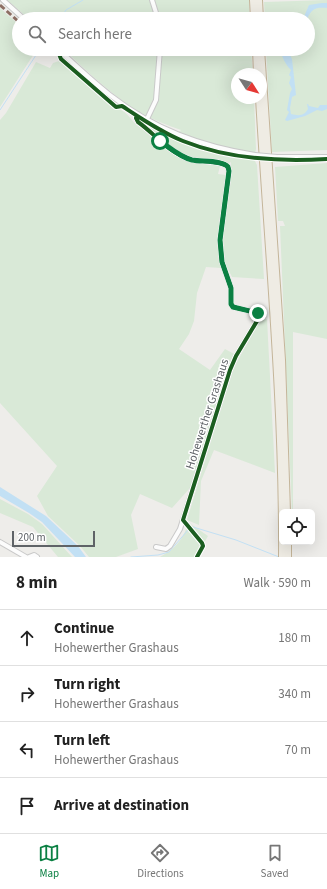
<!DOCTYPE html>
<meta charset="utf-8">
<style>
:root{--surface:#fff;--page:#f2f2f2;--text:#222;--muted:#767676;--line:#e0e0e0;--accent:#0b8043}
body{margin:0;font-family:"Source Sans 3",sans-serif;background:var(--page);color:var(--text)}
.controls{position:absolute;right:12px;bottom:12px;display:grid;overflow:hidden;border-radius:6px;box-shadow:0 4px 16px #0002}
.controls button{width:36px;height:36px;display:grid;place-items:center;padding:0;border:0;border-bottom:1px solid var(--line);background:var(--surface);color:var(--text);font:20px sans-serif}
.compass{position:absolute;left:231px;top:68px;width:36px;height:36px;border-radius:50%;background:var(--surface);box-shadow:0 4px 16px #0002;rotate:126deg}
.scale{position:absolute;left:12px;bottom:10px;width:83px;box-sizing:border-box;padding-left:4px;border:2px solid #5f6367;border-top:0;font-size:11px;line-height:14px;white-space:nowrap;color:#5f6367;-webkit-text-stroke:3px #fff;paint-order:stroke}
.stop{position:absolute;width:12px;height:12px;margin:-9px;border:3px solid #0b8043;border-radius:50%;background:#fff}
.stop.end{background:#0b8043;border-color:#fff;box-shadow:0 1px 4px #0008}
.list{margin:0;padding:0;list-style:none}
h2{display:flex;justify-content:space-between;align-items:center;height:52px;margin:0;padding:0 16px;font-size:17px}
h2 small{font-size:13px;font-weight:400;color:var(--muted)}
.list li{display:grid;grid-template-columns:26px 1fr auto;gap:12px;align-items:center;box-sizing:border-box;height:56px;padding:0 16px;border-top:1px solid var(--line)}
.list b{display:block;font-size:15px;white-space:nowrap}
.list p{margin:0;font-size:13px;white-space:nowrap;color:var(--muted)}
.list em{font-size:13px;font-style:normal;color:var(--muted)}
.icon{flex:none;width:22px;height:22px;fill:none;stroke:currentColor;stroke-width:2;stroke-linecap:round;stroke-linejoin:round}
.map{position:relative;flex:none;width:327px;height:557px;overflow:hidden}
.search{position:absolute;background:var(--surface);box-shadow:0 4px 16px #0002;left:12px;right:12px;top:12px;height:44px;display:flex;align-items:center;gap:10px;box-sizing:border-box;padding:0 14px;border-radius:22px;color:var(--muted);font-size:15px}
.sheet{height:276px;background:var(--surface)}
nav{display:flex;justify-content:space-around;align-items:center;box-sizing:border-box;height:56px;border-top:1px solid var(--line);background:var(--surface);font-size:11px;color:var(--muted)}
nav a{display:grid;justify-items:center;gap:2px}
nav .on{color:var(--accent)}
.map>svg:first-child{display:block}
</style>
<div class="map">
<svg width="327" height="557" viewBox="0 0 327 557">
<rect width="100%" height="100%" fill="#eeedea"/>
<path fill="#d9e9d7" d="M7,0H249L250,19H29Z
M327,0V150L272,152L266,49H308V19H265L264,2Z
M0,8L19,25V49H37L0,107Z
M63,49H251L253,74H237V98H254L256,149L254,159L257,165L264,279L232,277L225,263L223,240L231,162L225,167L220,166L218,174L226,175L218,240L221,268L206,267L197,293L194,321L189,334L179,349L210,370L225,349L236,355L227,372L190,488L172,508L140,494L131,515L138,549L116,557H89L80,546L48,516L37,496L57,466L0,403V120L6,113L36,62L50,68L53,63L59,61L114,108C129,110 130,122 141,128L147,124L173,137L181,130C164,124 148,118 133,108C108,92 85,69 63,49Z
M327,163V339L293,332V512H292L280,226H285L283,221H278L275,167Z
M267,319L275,473L214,450L201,481L199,525L187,520L232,371L260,320Z
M0,499L28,514L42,524L72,557H58L33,527L0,513Z
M188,522L208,536L196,557H160C175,549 185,538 188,522Z"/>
<path fill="#c2e0f4" d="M322,3H327V8C316,7 312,8 307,19H303L309,5Z
M280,49H282V51L290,55L292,59L296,95L292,97L290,108L291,114C299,116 304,116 308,109L307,104H308L309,106L318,108L320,105H327V109L322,111L317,110L305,116L287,121L285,120L289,112L287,110L290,93L292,89L289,83L291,77L289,75L291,70C285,64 282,57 280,49Z
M0,487L46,516L78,546L86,557H75L42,522L29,513L0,496Z"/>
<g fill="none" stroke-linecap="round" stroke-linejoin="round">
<path stroke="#c2e0f4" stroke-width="1" d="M60,19L66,10L83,0
M0,110L40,49
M193,527L236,540L279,557
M131,557L158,555L169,552L188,530"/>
<defs>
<path id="minor" d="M3,0L24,19
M152,0L158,19
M58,49C75,65 92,81 110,95C155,130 201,146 255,155
M138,114L136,118L138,122C155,134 168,152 189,159C199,163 221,159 228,167L229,171L220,240L222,262L231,288V304L233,307L258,313L260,316L236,356L230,370L180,529L170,546L166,549L156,547
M147,119L156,100L160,49
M277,157H327
M0,542L26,557
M29,557L34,555L37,557"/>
<path id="highway" d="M253,0L254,19
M259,0L260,19
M256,49L257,74
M261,49L282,360L287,512
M259,98C268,251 283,404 282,557
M288,542V557"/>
</defs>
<use href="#minor" stroke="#c9c9c9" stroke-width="6"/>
<use href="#highway" stroke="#c4b599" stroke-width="8"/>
<use href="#minor" stroke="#fcfcfc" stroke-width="4"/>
<use href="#highway" stroke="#efece4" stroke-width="6"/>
<defs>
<path id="minor-bridge" d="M255,155L277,157"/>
</defs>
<use href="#minor-bridge" stroke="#c9c9c9" stroke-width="6" stroke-linecap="butt"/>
<use href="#minor-bridge" stroke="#fcfcfc" stroke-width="4"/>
<path stroke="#8d6e63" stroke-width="3" stroke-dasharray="6 3" stroke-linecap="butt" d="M0,5L19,22"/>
<defs>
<path id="cycleway" d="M53,49L59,54L61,59L116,107L122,106C142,119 161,132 183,141C228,159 279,162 327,159
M137,116L136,118L138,122C155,134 168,152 189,159C199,163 221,159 228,167L229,171L220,240L222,262L231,288V304L233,307L258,313L260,316L236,356L230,370L183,520L202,543L203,546L197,557"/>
</defs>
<use href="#cycleway" stroke="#fff" stroke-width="6"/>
<use href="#cycleway" stroke="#1b5e20" stroke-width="4"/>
</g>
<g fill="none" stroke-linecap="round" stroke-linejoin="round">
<path stroke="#0b8043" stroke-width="5" d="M160,141C170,148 180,157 192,160C202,162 222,160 228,167L229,171L220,240L222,262L231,288V304L233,307L258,313"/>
</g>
<g text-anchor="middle" stroke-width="3" stroke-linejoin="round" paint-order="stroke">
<g font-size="12" fill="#5f6367" stroke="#fff">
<text transform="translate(207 414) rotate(-72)" y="4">Hohewerther Grashaus</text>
</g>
</g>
</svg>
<div class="controls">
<button><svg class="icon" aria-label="locate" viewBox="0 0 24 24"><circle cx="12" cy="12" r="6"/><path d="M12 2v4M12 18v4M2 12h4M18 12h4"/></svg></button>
</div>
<svg class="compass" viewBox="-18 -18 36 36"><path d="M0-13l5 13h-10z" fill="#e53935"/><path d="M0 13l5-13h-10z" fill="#767676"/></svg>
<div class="scale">200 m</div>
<div class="stop" style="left:160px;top:141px"></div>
<div class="stop end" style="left:258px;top:313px"></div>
<div class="search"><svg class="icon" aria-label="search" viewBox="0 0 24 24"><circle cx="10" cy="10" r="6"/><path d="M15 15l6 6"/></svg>Search here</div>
</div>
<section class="sheet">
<h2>8 min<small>Walk · 590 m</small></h2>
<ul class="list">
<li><svg class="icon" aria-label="ahead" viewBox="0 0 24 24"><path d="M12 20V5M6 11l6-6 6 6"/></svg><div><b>Continue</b><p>Hohewerther Grashaus</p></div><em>180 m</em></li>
<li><svg class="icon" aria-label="right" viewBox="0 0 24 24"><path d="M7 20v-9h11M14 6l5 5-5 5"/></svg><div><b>Turn right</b><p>Hohewerther Grashaus</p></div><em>340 m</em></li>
<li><svg class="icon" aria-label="left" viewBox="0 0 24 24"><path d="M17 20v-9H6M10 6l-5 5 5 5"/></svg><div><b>Turn left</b><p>Hohewerther Grashaus</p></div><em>70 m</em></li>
<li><svg class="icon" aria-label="arrive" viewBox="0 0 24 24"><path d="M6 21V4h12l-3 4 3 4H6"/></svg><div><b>Arrive at destination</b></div></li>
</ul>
</section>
<nav>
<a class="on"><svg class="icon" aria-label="map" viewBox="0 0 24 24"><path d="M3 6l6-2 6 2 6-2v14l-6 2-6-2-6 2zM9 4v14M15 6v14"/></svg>Map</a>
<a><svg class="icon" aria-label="directions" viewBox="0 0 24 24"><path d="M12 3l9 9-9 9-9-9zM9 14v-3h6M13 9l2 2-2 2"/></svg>Directions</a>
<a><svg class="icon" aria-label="saved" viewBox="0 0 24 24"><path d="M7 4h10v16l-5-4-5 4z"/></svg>Saved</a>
</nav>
